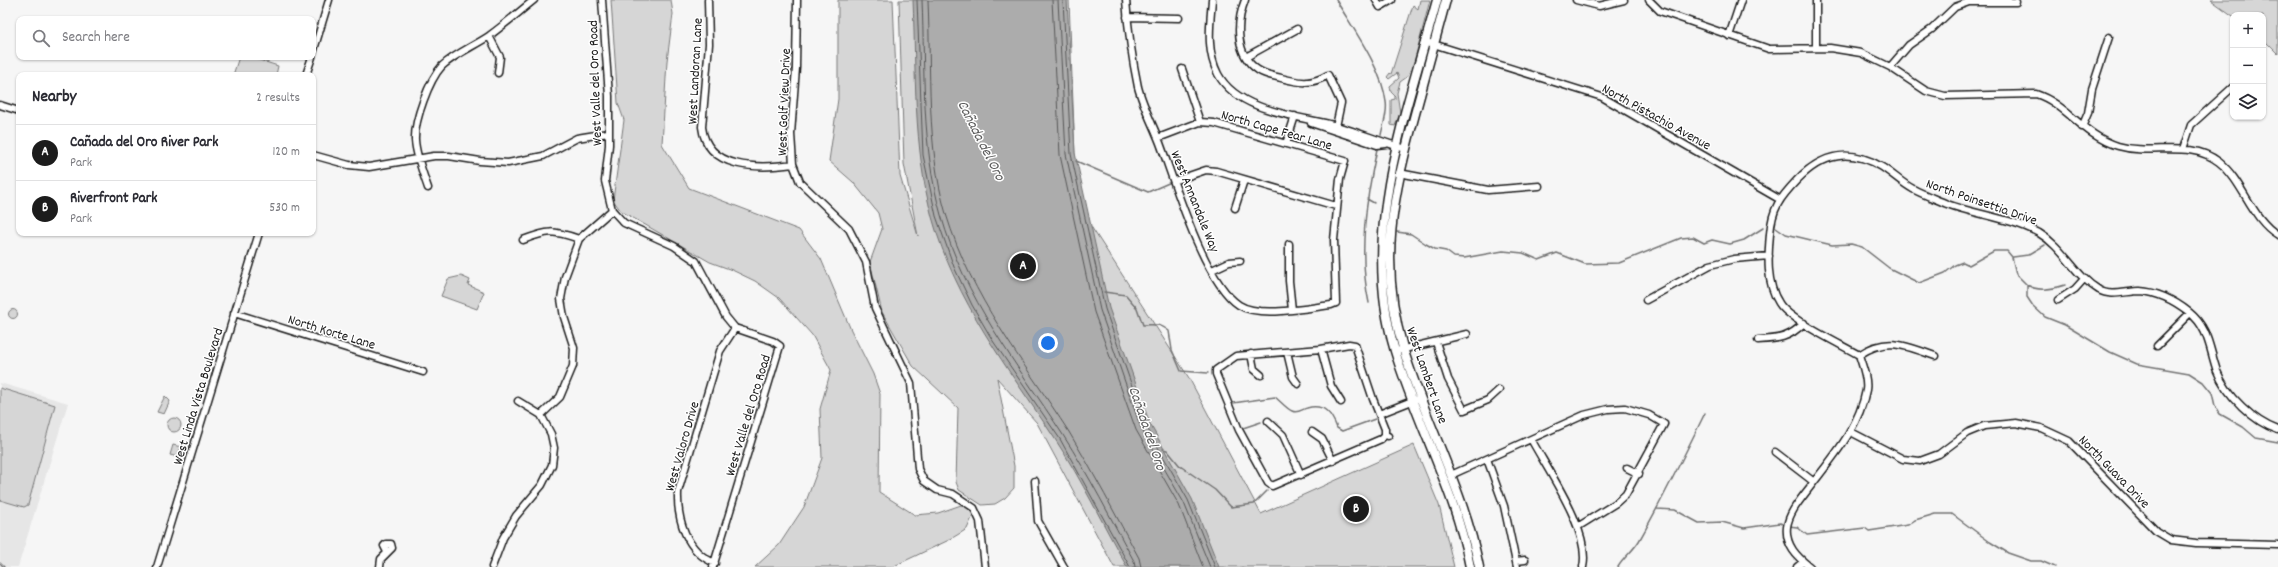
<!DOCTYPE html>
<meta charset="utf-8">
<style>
:root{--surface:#fff;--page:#f2f2f3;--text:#2b2b33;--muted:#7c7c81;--line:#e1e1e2;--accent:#1c1c1c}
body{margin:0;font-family:Dekko,sans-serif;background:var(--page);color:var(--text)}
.controls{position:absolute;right:12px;top:12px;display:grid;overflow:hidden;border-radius:8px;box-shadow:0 1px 3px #0004}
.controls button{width:36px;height:36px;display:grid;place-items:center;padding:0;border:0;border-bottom:1px solid var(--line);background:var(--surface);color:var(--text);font:20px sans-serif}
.you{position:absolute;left:1048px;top:343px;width:14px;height:14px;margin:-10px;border:3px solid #fff;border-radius:50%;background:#1a73e8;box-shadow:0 0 0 6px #1a73e833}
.badge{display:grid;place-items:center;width:26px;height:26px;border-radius:50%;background:var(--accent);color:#fff;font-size:13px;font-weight:700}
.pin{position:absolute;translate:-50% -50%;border:2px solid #fff;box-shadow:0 1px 4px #0006}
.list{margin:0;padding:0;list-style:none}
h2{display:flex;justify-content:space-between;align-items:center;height:52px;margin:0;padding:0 16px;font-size:17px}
h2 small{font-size:13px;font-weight:400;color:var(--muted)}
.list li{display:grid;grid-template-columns:26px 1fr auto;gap:12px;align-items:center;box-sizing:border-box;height:56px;padding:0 16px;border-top:1px solid var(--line)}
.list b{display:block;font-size:15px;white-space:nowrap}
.list p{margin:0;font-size:13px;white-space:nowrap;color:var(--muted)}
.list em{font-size:13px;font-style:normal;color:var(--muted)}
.icon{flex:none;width:22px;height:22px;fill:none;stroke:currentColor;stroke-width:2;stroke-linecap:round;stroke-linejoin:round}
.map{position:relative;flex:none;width:2278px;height:567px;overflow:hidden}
.search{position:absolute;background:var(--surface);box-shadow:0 1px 3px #0004;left:16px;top:16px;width:300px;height:44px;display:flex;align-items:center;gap:10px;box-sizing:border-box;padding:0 14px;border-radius:8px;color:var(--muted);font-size:15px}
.panel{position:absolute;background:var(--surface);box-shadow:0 1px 3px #0004;left:16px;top:72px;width:300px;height:164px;border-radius:8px}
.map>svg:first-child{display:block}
</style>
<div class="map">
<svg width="2278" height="567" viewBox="0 0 2278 567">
<rect width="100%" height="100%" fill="#f6f6f6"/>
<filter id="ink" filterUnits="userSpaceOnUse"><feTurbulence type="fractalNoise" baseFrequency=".025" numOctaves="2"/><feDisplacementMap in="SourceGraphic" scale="8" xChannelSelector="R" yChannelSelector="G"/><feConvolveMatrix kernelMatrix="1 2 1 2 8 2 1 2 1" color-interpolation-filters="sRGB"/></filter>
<g filter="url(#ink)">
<path fill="#e6e6e6" d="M0,383L68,403L18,567H0Z"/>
<path fill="#d6d6d6" stroke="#797979" d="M611,0H671L673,14L667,61L662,144L689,188L799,230L821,259L851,330L873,374L880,394L879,492L915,515L938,513L964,504L972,509L974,513L967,529L949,540L892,567H755L779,545L804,507L822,458L820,409L831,370L812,335L779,298L755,281L732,270L710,262L621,211L613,200L624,120L618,103Z
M838,0H893L900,176L918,236L904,164L899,0H1069L1076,181L1081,211L1189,378L1261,514L1414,445L1439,505L1454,567H1114L1037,423L997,378L1014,466V488L1005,498L995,504L982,505L959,490L956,482L958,408L913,366L882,312L870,262L882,229L878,213L853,182L829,161L838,99Z
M1420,0H1430L1414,62L1407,77L1400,82L1397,93L1400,113L1395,126L1391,125V100L1395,99V96L1391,92L1390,86L1399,78L1397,73L1389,79L1387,77L1390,73L1391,74L1413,5L1418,9Z
M2211,0H2278V54L2263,39V15L2233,16Z
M239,57H250L278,66L276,75H233Z
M461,276L470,280L468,285L484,292L477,309L441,296L448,279Z
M8.5 314a4.5 4.5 0 1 1 9 0a4.5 4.5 0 1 1-9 0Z
M0,388L55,405L28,505L24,507L0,500Z
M165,396L170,401L164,414L157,412Z
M167 425a7 7 0 1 1 14 0a7 7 0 1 1-14 0Z
M173,445L181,447L178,457L170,455Z"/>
<path fill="#acacac" stroke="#727272" d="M913,0H1067L1075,153L1109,308L1150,424L1192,499L1219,567H1127C1103,525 1082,480 1055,439C1008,368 955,301 932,217C913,147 916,72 913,0Z"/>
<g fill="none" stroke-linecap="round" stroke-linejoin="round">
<path stroke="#565656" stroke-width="1" d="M917,0L923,155L936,216L954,267L972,305L993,341L1060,439L1130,567
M922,0C925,72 921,145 941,215C964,298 1017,364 1063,435C1089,475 1111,519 1134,561L1135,567
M928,0C931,71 926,145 946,214C972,299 1022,359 1069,432C1094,473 1116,516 1139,558L1141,567
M1052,0L1060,155L1094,312L1136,430L1179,505L1203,567
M1058,0L1066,154L1100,310L1141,428L1184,503L1210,567
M1063,0L1071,154L1105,309L1146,426L1188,500L1215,567"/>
<path stroke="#727272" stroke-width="1.5" d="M1336,0C1353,29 1382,68 1386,102C1388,113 1383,124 1381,135
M1076,161L1148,192L1171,182
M1367,199L1374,203
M1776,227L1786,234L1815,241L1832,245L1851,244L1862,247L1889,268L1919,283L1945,273L1955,265L1963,262L1969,265L1994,251H2007L2012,257L2016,274L2027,285V297L2033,306L2045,317L2065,325L2110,352L2137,364L2189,373L2203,382L2212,393L2215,406L2220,414L2243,427L2256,438L2278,442
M1397,232L1411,234L1426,244L1435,249L1446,251L1454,257L1464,258L1503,251L1523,253L1539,260L1557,253L1585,264L1619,263L1681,238L1693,237L1704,243L1712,240L1730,244L1744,240L1763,228
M2013,257L2028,255L2045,245
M2027,285C2038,292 2053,289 2065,285
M1104,292L1126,295L1137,308L1143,325C1155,325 1159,323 1169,331L1172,350L1181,371L1208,373
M1369,303C1358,253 1366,199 1377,149
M1233,403L1275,397C1280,401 1288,410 1292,411C1298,414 1302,409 1307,408C1325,403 1332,415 1337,428L1342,431L1375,419
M1243,428L1261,422
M1163,449L1167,450L1180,466L1215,490L1231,507L1254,504L1267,491
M1657,509L1675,510L1699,523L1722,522L1744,528L1780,523L1785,525
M1789,526L1797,527L1807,535L1865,528L1869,531L1908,525L1915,520L1935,514H1952L1990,542L2008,553L2031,561H2041L2055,567
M0,563L4,567
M1618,567C1624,557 1633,551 1639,541C1663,499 1684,456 1705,413"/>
<defs>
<path id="minor" d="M602,0L609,96V145L605,181L612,210L624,223L674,246L696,261L726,317L735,328L773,341L780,346L713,567
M708,0L709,44L702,127C707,170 759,169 793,164
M797,0L796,68L791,134L793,164L800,182L849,229L866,262L875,308L911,383L918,469L924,481L937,490L953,494L974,508L980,521L985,567
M1126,0C1128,29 1132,58 1138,87C1143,106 1153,125 1160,143C1175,183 1204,282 1239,305C1259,318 1308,308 1331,305L1336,303
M1212,0C1210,25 1206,51 1218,74C1238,112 1300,116 1337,126C1360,133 1382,142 1406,149
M1245,0C1236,23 1235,55 1258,70C1265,75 1274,76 1281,78C1300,83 1311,85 1328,75L1341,103L1335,131
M1376,0L1380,7L1392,0
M1576,0L1599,6L1624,0
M1649,0L1660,11L1769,49L1830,48L1861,53L1890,67L1926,91L1945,96L2036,94C2067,104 2082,135 2118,146C2152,156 2189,139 2219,162C2244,182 2251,219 2278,235
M1127,17L1179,18
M489,36L500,57L498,73
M1729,36L1741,0
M1430,43L1602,97L1779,199
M1816,47V0
M313,53L329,0
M1246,57L1297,29
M1890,67L1909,45L1932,29L1955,7L1969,2H2016
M1182,69L1200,122
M306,75L312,57
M0,105L19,111
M1311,123L1377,145L1386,144
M2082,127L2088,113L2092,89L2109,37
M1158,138L1200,122L1214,123L1345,161L1340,179L1334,240L1336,303
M1286,144L1295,116
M2183,149L2191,125L2233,87
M313,155L349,165L369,167L434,156H449L480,161L508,163L543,156L577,138L608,133
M1399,173L1488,190L1539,186
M1174,181L1206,170L1216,171L1336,206
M428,188C423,173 416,156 415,140C414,121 429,80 442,66C455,54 474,46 489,36C504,25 519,12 534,0
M1235,208L1244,180
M523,240C549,230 552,230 579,239
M1289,244V281L1292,310
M1212,270L1229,262L1240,261
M1646,300L1710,265L1734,259L1769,256
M2058,300L2075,289L2084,279
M234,313L423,372
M1758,340C1779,339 1789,338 1804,323
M1436,342L1448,379L1464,410L1488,400L1499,390
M1355,345L1349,344L1321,349L1236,356L1216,370V374L1239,430L1268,483L1272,486L1381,439L1385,435L1388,436
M1355,345L1373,399L1385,429V435
M2157,346L2190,313
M1321,349L1331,386L1341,402
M1400,350L1467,334
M1287,352L1293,377L1298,384
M1251,354L1254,369L1261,375
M1859,355C1887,336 1906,346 1935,356
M1379,414L1417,399
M541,415L560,397L573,366L574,348L564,317L561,299L565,277L579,239L612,210
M1268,421L1283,435L1301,475
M1312,432L1322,439L1333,461
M1851,432L1903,459L1920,461L1939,454L1967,433L1984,426L2016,423L2041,428L2069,441L2156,531L2171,540L2196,543L2278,545
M1531,439C1548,471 1591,531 1583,567
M1775,452L1814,482
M1487,459L1504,506L1517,567
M1627,468L1639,474
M1451,475L1584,415L1608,409L1625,408L1649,415L1664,424L1626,494L1616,503L1579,526
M1035,481L1038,521L1064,567
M1516,561L1525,560
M715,563C686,552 677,519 678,492L720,351L735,328
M157,567L259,233
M380,567L381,559L392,548L391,544H386L384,546L387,552
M492,567L503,538L516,516L542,485L552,465L554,448L551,434L541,415L518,401
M1797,567L1803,562
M1810,567C1797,557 1785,545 1787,527C1789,512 1801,499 1810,487C1832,458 1859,428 1866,390C1868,379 1862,365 1859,355C1840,344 1789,320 1779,303C1766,283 1768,256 1770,234C1772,208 1780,198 1797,180C1823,153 1850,148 1882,167C1893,174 1902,183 1913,189C1924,195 1936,199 1947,204C1977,215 2011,218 2039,233C2063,247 2075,276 2099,290C2110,297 2127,291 2140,291C2158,292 2175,301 2189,312C2209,328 2209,348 2217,371C2226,395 2254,422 2278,430"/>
<path id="major" d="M1437,0C1406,114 1359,232 1395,351C1417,424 1456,492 1470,567
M1446,0C1436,38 1425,76 1415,114C1393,196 1378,263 1403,348C1425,422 1464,490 1479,567"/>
</defs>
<use href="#minor" stroke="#1c1c1c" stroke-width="9"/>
<use href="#major" stroke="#1c1c1c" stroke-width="11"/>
<use href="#minor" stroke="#fff" stroke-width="6"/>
<use href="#major" stroke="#fff" stroke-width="8"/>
</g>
</g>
<g text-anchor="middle" stroke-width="3" stroke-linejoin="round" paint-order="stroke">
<g font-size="14" fill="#1c1c1c" stroke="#fff">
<text transform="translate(694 71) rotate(-87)" y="5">West Landoran Lane</text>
<text transform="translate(594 83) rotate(-92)" y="5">West Valle del Oro Road</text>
<text transform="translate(783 102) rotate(-88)" y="5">West Golf View Drive</text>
<text transform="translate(1657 116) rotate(29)" y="5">North Pistachio Avenue</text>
<text transform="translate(1277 129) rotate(16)" y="5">North Cape Fear Lane</text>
<text transform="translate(1196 201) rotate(68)" y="5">West Annandale Way</text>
<text transform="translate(1982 201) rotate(19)" y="5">North Poinsettia Drive</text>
<text transform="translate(332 331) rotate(17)" y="5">North Korte Lane</text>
<text transform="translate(1428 375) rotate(71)" y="5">West Lambert Lane</text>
<text transform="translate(197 396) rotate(-73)" y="5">West Linda Vista Boulevard</text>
<text transform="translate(747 415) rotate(-73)" y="5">West Valle del Oro Road</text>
<text transform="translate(681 446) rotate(-74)" y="5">West Valoro Drive</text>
<text transform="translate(2115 471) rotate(46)" y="5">North Guava Drive</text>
</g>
<g font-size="15" font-style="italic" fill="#5d5d5d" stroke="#fff">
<text transform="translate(982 140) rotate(63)" y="5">Cañada del Oro</text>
<text transform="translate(1148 428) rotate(71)" y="5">Cañada del Oro</text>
</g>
</g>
</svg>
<div class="controls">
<button>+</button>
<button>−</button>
<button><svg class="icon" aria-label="layers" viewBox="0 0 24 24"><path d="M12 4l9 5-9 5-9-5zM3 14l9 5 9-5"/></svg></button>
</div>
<div class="you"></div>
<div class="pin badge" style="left:1023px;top:266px">A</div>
<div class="pin badge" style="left:1356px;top:509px">B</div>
<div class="search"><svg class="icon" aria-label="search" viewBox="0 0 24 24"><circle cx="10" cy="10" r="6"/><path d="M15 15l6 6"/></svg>Search here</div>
<section class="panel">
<h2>Nearby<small>2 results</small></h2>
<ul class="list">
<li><span class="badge">A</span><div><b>Cañada del Oro River Park</b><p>Park</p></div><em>120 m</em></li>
<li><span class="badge">B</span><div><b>Riverfront Park</b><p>Park</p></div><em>530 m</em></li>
</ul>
</section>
</div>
